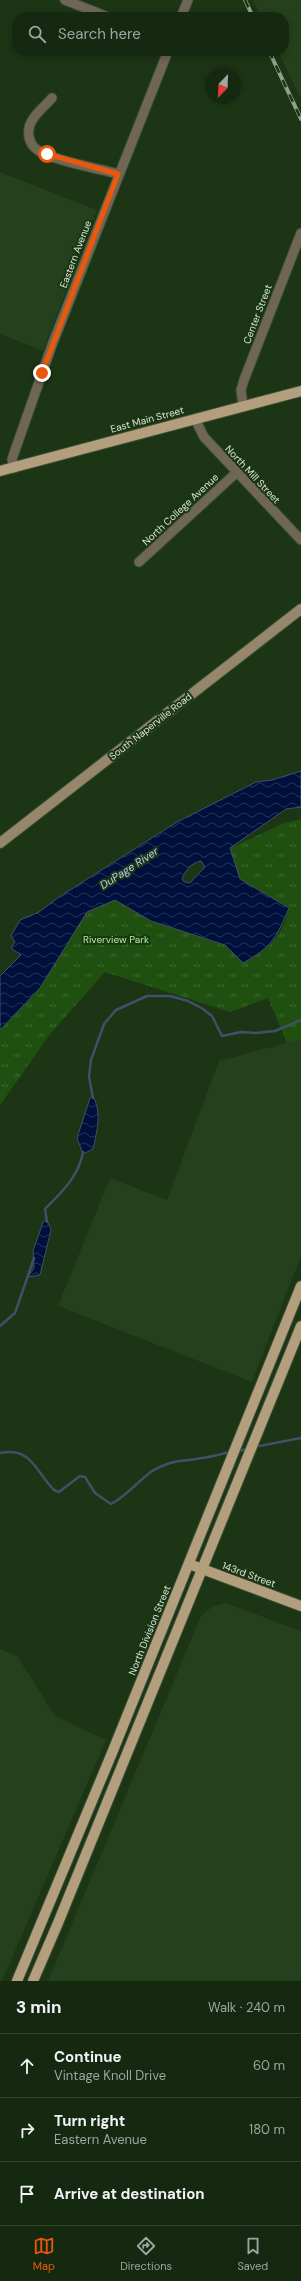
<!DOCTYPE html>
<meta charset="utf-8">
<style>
:root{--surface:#152810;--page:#1e3019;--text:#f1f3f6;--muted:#9da69f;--line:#344430;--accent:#ea580c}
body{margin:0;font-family:"DM Sans",sans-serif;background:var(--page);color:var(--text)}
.compass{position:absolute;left:205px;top:68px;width:36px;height:36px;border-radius:50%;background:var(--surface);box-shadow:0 2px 6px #0003;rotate:203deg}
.stop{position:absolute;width:12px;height:12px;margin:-9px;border:3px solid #ea580c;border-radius:50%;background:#fff}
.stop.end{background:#ea580c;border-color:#fff;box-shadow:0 1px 4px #0008}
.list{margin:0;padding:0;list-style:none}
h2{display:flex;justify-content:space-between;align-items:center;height:52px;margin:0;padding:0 16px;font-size:17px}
h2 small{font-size:13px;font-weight:400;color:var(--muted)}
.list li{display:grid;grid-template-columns:26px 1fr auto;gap:12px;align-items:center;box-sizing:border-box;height:64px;padding:0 16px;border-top:1px solid var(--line)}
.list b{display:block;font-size:15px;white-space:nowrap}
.list p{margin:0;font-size:13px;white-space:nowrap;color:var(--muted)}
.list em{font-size:13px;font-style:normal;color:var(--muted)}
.icon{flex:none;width:22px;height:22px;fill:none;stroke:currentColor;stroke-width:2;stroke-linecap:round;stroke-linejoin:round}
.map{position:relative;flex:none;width:301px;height:1981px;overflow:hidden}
.search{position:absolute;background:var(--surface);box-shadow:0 2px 6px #0003;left:12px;right:12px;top:12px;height:44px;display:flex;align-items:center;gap:10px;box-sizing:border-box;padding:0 14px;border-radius:16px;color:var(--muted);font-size:15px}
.sheet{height:244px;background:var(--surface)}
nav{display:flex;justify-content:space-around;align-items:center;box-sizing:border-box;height:56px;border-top:1px solid var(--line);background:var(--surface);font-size:11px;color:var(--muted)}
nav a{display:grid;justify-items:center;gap:2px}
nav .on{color:var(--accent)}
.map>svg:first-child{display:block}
</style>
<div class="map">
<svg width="301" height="1981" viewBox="0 0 301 1981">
<defs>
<pattern id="park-tufts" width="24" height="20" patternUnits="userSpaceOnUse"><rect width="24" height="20" fill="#1f500f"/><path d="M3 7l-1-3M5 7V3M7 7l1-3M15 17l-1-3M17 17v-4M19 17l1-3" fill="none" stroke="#3f6931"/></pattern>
<pattern id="water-waves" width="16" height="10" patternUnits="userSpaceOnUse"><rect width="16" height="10" fill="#00103c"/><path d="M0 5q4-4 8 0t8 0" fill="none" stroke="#243357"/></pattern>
</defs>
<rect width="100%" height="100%" fill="#1c3515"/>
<path fill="#24401c" d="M253,0H301V99L278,51H284V17H261Z
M0,172L97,210L43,351L0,334Z
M301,1039V1256L252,1382L58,1306L110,1178L167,1200L219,1061Z
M226,1603L301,1631V1981H48L201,1616L213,1606Z
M0,1649L17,1656L55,1716L106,1740L2,1981H0Z"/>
<path fill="url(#park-tufts)" d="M301,819V1039L287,1043L268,998L230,1012L105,972L51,1033L0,1105V1031L47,973L87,912L115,900L183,929L225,945L243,963C269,949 282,938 289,908C276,898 248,891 240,879C235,871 233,857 230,848L284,823Z"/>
<path fill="url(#water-waves)" stroke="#405069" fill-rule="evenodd" d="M301,771V807L286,809L230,848L240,879L289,908C276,938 272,947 243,963L225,945L151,921L115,900L87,912L40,988L0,1030V976L21,955L11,948L15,942L11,936L20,920L39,912L59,897L177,822L256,782L272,780ZM201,861L205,867L190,883L184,882L182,878C187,869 191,863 201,861Z
M93,1096C102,1113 97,1131 93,1149L83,1154L77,1138L90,1098Z
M47,1220L51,1230L40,1275L28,1277L34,1268L33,1251L43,1222Z"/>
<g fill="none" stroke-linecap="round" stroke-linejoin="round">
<path stroke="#405069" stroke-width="2.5" d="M93,1098L89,1077L91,1060L104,1024L116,1010L147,996H170L188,1001L203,1009L212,1016L222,1036L241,1032L256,1033L275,1031L301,1020
M47,1222L45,1209C62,1192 79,1176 83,1152
M0,1326L15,1313L34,1258
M254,1447L301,1438
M237,1451L248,1449
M0,1453C32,1447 35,1471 54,1490L59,1492L80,1476L85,1477L95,1493L111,1504C127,1496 138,1481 152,1471C172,1459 182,1462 202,1458C212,1457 221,1454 230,1452"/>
<defs>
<path id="street" d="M65,0L108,17
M181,17L188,0
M52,98C46,105 38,111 33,119C26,129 27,144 39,151C52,160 100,169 118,174
M243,405L241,390L244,380L301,233
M195,419L204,437L301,540
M14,468L12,459L52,345L168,51
M139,562L236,473"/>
<path id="secondary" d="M0,843L301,609"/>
<path id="primary" d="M0,471L301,391
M189,1564L301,1606
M17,1981L112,1753L301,1286
M33,1981L58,1923L301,1326"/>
</defs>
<use href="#street" stroke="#3a5133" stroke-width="11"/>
<use href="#secondary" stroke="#3a5133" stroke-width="12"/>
<use href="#primary" stroke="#3a5133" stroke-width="12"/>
<use href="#street" stroke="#706656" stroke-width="9"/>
<use href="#secondary" stroke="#96866c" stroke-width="10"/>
<use href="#primary" stroke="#b39e7d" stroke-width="10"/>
<defs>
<path id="rail" d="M245,0L253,17
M269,51L301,119"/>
</defs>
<use href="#rail" stroke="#8ea289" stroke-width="4"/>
<use href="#rail" stroke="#1c3515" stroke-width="2.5" stroke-dasharray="8" stroke-linecap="butt"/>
</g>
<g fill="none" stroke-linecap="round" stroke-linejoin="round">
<path stroke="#ea580c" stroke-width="5" d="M42,373L118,174L47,154"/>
</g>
<g text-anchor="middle" stroke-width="4" stroke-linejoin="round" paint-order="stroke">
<g font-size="10" fill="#d6e6d2" stroke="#1c3515">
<text transform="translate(75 254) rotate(-69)" y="4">Eastern Avenue</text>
<text transform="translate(257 314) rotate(-69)" y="4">Center Street</text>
<text transform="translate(147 419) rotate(-15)" y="4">East Main Street</text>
<text transform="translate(253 474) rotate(47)" y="4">North Mill Street</text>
<text transform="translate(180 509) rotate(-43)" y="4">North College Avenue</text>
<text transform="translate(150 726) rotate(-38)" y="4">South Naperville Road</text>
<text transform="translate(249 1574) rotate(20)" y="4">143rd Street</text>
<text transform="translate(149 1630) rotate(-68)" y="4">North Division Street</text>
</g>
<g font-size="10" fill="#a9f395" stroke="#1c3515">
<text x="116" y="943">Riverview Park</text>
</g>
<g font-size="11" font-style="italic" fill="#b8d0f5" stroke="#1c3515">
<text transform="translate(129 868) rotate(-33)" y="4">DuPage River</text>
</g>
</g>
</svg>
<svg class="compass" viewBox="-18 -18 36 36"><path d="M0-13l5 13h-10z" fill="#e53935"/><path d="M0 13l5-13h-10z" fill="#9da69f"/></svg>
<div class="stop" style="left:47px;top:154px"></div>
<div class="stop end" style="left:42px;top:373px"></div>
<div class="search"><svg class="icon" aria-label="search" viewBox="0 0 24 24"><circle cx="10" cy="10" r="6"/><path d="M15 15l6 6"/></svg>Search here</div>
</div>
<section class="sheet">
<h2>3 min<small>Walk · 240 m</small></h2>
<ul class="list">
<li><svg class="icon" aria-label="ahead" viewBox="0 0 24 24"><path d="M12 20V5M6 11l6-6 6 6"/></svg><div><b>Continue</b><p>Vintage Knoll Drive</p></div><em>60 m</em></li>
<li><svg class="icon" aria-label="right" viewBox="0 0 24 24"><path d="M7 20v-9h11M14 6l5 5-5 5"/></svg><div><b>Turn right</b><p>Eastern Avenue</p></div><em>180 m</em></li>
<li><svg class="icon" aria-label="arrive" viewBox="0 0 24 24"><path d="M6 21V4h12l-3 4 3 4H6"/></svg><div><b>Arrive at destination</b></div></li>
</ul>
</section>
<nav>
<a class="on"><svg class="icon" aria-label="map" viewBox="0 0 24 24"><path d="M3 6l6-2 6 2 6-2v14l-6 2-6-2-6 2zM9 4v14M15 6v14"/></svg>Map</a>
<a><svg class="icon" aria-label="directions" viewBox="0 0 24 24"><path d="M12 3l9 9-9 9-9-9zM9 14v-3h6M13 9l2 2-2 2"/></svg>Directions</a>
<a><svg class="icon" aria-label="saved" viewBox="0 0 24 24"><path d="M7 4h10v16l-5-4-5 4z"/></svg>Saved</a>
</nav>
